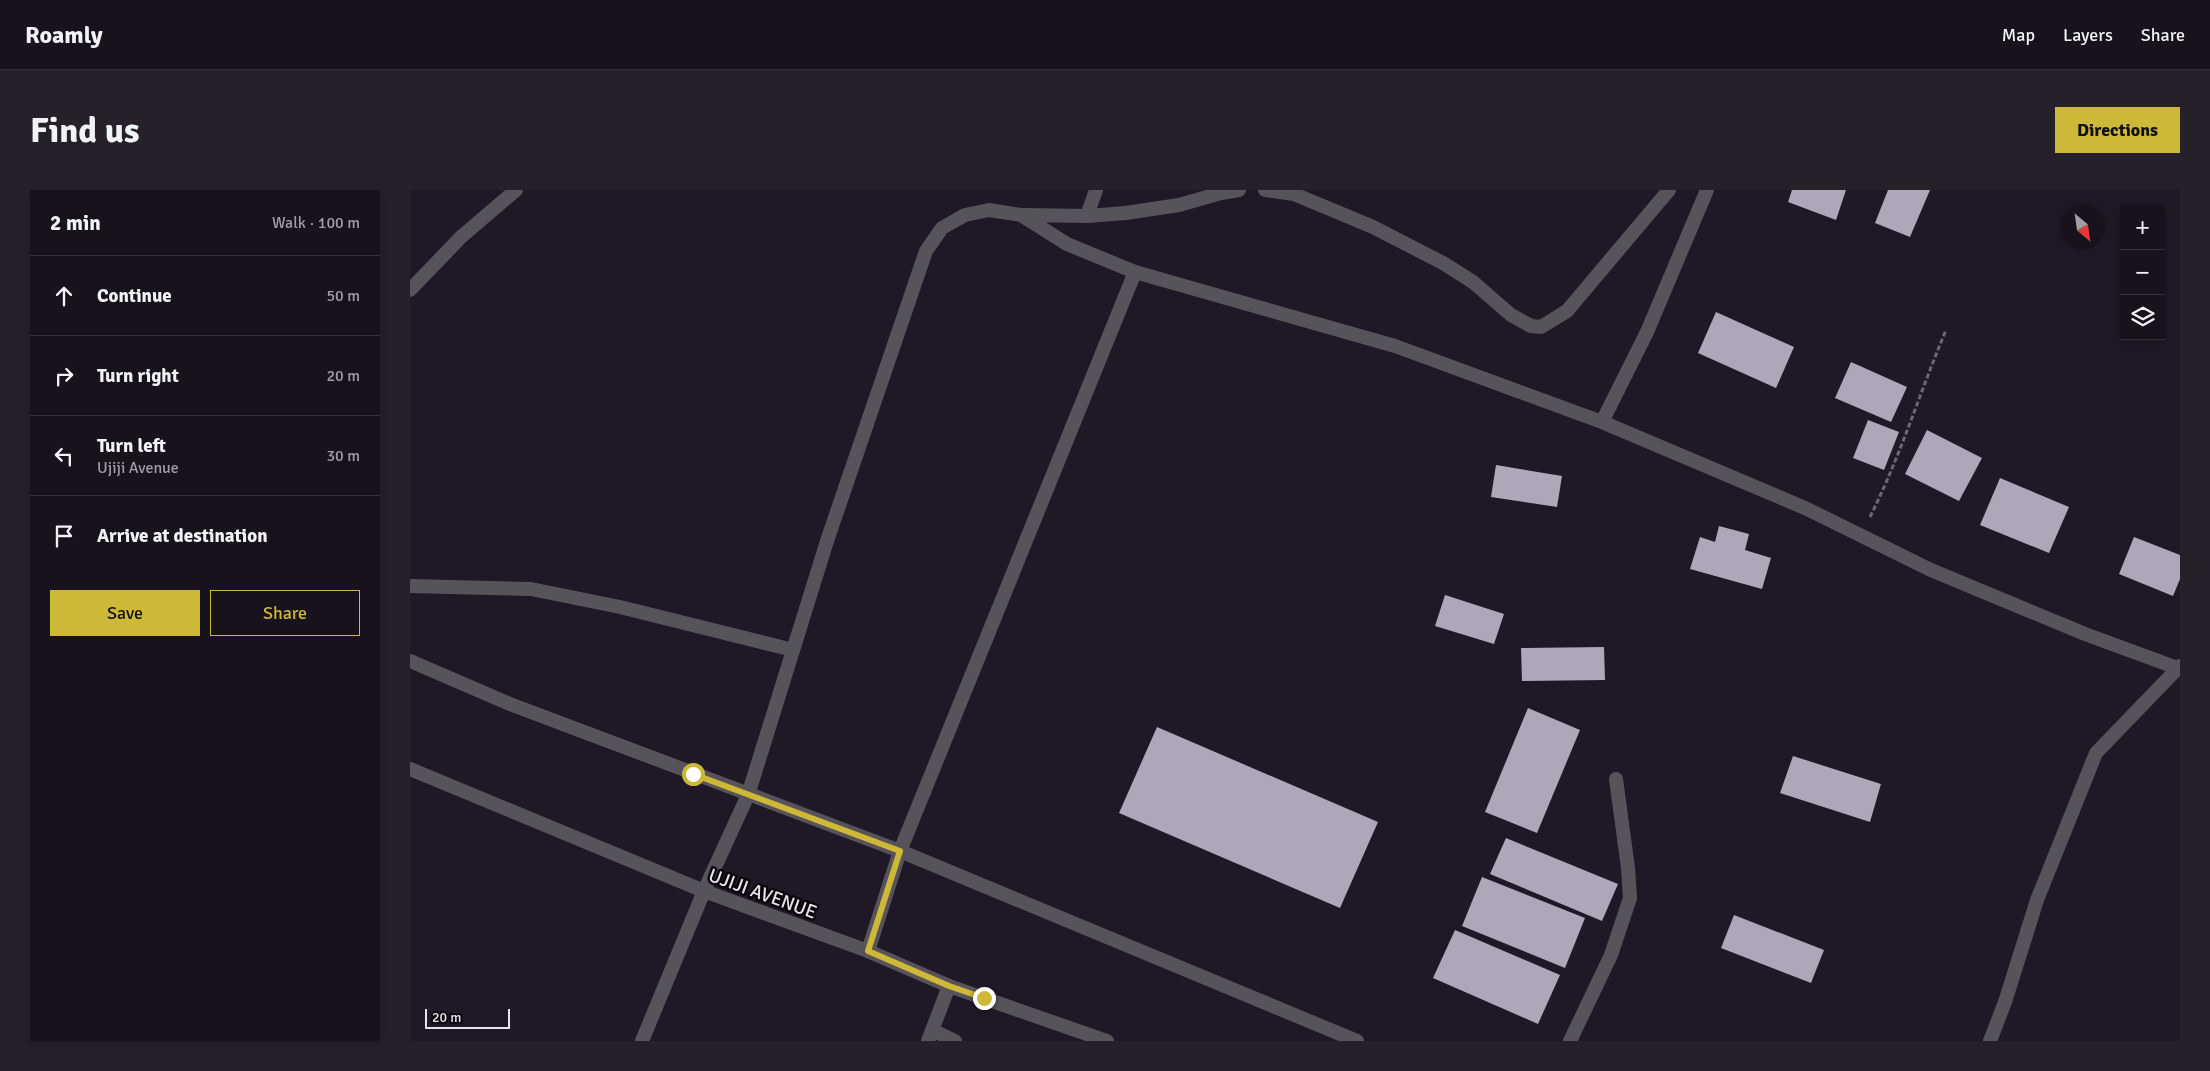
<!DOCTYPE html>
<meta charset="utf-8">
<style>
:root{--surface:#18121d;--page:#25202a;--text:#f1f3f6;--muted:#9f9ea4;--line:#36323b;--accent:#ceb837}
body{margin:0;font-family:Signika,sans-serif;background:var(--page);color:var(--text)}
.controls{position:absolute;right:15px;top:15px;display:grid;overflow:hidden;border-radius:0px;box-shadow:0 2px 8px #0003}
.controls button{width:45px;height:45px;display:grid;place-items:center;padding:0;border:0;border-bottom:1px solid var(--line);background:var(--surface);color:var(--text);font:25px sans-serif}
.compass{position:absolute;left:1650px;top:15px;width:45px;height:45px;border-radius:50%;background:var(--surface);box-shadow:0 2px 8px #0003;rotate:151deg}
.scale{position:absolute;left:15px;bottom:12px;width:85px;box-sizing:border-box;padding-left:5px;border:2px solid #e8e3ed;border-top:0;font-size:14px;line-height:18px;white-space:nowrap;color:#e8e3ed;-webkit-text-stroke:4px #08060b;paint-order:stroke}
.stop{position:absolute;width:15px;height:15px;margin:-11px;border:4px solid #ceb837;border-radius:50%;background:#fff}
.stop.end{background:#ceb837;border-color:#fff;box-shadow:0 1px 5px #0008}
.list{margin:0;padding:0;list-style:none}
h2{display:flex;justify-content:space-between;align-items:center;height:65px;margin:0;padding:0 20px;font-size:21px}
h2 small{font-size:16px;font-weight:400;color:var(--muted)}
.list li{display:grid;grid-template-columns:32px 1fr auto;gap:15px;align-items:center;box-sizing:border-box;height:80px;padding:0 20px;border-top:1px solid var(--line)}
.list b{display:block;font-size:19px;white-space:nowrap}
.list p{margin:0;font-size:16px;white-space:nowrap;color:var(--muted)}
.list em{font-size:16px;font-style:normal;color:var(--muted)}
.actions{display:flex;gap:10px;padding:15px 20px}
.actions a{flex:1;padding:11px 0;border:1px solid var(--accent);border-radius:0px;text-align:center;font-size:18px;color:var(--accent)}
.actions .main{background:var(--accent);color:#111}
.icon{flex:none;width:28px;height:28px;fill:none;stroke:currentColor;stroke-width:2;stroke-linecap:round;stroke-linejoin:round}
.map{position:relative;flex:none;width:1770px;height:851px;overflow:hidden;border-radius:0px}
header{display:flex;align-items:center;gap:30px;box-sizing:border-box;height:70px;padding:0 25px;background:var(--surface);border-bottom:1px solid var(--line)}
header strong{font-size:24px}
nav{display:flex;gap:28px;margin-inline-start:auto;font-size:18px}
.intro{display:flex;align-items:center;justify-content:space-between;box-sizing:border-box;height:120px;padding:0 30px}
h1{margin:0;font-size:35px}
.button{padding:12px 22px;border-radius:0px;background:var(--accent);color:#111;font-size:18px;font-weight:700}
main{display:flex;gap:30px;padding:0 30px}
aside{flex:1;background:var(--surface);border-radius:0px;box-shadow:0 2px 8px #0003}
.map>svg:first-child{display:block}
</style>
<header>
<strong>Roamly</strong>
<nav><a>Map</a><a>Layers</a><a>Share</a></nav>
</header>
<div class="intro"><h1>Find us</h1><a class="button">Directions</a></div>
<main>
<aside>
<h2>2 min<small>Walk · 100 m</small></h2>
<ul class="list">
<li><svg class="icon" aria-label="ahead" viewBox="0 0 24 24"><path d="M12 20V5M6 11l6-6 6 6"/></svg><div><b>Continue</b></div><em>50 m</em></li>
<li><svg class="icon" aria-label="right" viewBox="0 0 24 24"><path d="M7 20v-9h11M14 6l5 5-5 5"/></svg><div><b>Turn right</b></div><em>20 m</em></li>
<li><svg class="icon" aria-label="left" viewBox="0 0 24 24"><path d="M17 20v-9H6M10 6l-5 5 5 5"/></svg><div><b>Turn left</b><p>Ujiji Avenue</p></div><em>30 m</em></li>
<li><svg class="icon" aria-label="arrive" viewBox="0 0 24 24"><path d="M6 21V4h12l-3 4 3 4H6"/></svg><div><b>Arrive at destination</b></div></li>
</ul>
<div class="actions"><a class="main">Save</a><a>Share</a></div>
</aside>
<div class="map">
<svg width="1770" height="851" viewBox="0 0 1770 851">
<rect width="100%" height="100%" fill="#201827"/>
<path fill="#b0a6ba" d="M1382,0H1436L1426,30L1378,12Z
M1478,0H1520L1500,47L1465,33Z
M1306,122L1384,157L1366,198L1288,163Z
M1441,172L1497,197L1481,232L1425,208Z
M1458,230L1489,242L1474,280L1443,268Z
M1517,240L1572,268L1549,311L1495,284Z
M1086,275L1152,286L1147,317L1081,307Z
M1590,288L1659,317L1639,363L1570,335Z
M1309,336L1339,344L1335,360L1361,368L1352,399L1280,379L1290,347L1305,352Z
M1724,347L1770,365V389L1763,406L1709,384Z
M1035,405L1094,424L1084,454L1025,436Z
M1194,457L1195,490L1112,491L1111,458Z
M1118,518L1170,540L1127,643L1075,622Z
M747,537L968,632L930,718L709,623Z
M1383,566L1471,594L1460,632L1370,603Z
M1096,648L1208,694L1192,731L1080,684Z
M1072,687L1175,728L1155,778L1052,736Z
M1324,725L1414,760L1401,793L1311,758Z
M1045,740L1150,785L1128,834L1023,788Z"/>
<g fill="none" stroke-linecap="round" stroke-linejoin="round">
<path stroke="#6c6673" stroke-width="3" stroke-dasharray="5 2.5" stroke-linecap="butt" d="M1460,327C1490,267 1510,202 1536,140"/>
<path stroke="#57535b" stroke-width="14" d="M0,100L51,47L106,0
M1160,851L1201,765L1220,708L1218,678L1206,589"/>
<path stroke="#57535b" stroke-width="14" d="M855,0L884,4L963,37L1033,73L1063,92L1101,125L1121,136L1131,137L1157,121L1259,0
M613,25L677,26L716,23L769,15L811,3L829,0
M677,26L686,0
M1192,232L1237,142L1297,0
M0,396L121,399L210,417L383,460
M0,471L100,514L490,661L947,851
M294,701L338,605L417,351L516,61L532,38L555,25L579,20L611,25L657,54L725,82L985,156L1192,232L1395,318L1521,380L1675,444L1770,479
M458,761L490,661L725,82
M522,840L545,851
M518,851L539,796
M1580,851L1595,812L1627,710L1686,563L1770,476"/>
<path stroke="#57535b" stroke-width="14" d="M0,579L294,701L458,761L539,796L697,851
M232,851L294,701"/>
</g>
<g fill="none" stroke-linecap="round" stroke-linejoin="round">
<path stroke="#ceb837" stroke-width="6" d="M283,584L490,661L458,761L539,796L574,808"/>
</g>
<g text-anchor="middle" stroke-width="5" stroke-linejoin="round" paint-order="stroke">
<g font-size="19" fill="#e8e3ed" stroke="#08060b">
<text transform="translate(353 703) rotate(20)" y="7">UJIJI AVENUE</text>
</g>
</g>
</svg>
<div class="controls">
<button>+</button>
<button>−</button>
<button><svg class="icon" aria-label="layers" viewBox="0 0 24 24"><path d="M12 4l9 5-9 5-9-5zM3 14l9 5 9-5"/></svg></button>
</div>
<svg class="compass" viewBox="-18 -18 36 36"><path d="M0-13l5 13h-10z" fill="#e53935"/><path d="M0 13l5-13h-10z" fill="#9f9ea4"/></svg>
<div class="scale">20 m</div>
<div class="stop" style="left:283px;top:584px"></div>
<div class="stop end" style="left:574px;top:808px"></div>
</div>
</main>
